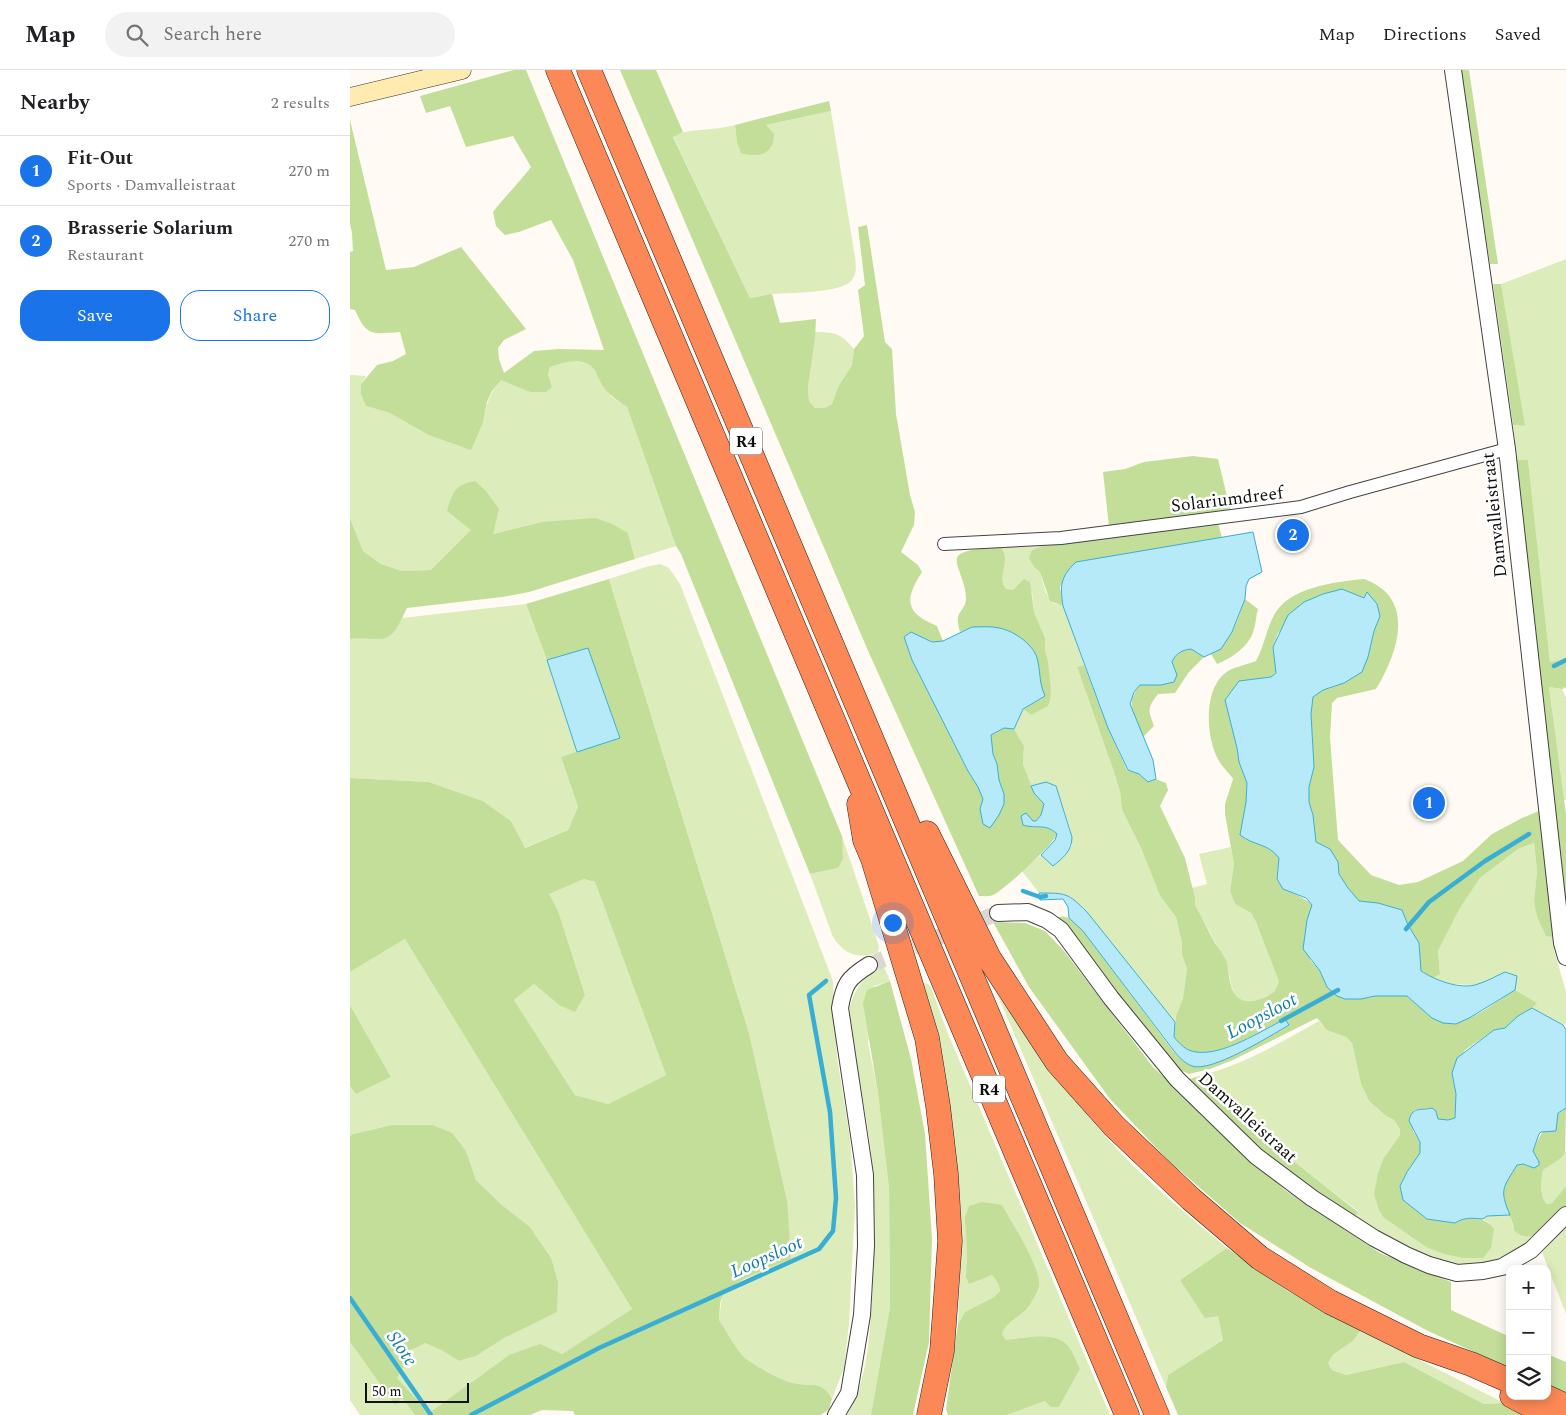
<!DOCTYPE html>
<meta charset="utf-8">
<style>
:root{--surface:#fff;--page:#f2f2f2;--text:#202124;--muted:#757577;--line:#e0e0e0;--accent:#1a73e8}
body{margin:0;font-family:Spectral,serif;background:var(--page);color:var(--text)}
.controls{position:absolute;right:15px;bottom:15px;display:grid;overflow:hidden;border-radius:10px;box-shadow:0 2px 12px #0003}
.controls button{width:45px;height:45px;display:grid;place-items:center;padding:0;border:0;border-bottom:1px solid var(--line);background:var(--surface);color:var(--text);font:25px sans-serif}
.scale{position:absolute;left:15px;bottom:12px;width:104px;box-sizing:border-box;padding-left:5px;border:2px solid #101010;border-top:0;font-size:14px;line-height:18px;white-space:nowrap;color:#101010;-webkit-text-stroke:4px #fff;paint-order:stroke}
.you{position:absolute;left:542px;top:852px;width:18px;height:18px;margin:-12px;border:4px solid #fff;border-radius:50%;background:#1a73e8;box-shadow:0 0 0 8px #1a73e833}
.badge{display:grid;place-items:center;width:32px;height:32px;border-radius:50%;background:var(--accent);color:#fff;font-size:16px;font-weight:700}
.pin{position:absolute;translate:-50% -50%;border:2px solid #fff;box-shadow:0 1px 5px #0006}
.list{margin:0;padding:0;list-style:none}
h2{display:flex;justify-content:space-between;align-items:center;height:65px;margin:0;padding:0 20px;font-size:21px}
h2 small{font-size:16px;font-weight:400;color:var(--muted)}
.list li{display:grid;grid-template-columns:32px 1fr auto;gap:15px;align-items:center;box-sizing:border-box;height:70px;padding:0 20px;border-top:1px solid var(--line)}
.list b{display:block;font-size:19px;white-space:nowrap}
.list p{margin:0;font-size:16px;white-space:nowrap;color:var(--muted)}
.list em{font-size:16px;font-style:normal;color:var(--muted)}
.actions{display:flex;gap:10px;padding:15px 20px}
.actions a{flex:1;padding:11px 0;border:1px solid var(--accent);border-radius:20px;text-align:center;font-size:18px;color:var(--accent)}
.actions .main{background:var(--accent);color:#fff}
.icon{flex:none;width:28px;height:28px;fill:none;stroke:currentColor;stroke-width:2;stroke-linecap:round;stroke-linejoin:round}
.map{position:relative;flex:none;width:1216px;height:1345px;overflow:hidden}
header{display:flex;align-items:center;gap:30px;box-sizing:border-box;height:70px;padding:0 25px;background:var(--surface);border-bottom:1px solid var(--line)}
header strong{font-size:24px}
nav{display:flex;gap:28px;margin-inline-start:auto;font-size:18px}
.search{width:350px;height:45px;background:var(--page);display:flex;align-items:center;gap:12px;box-sizing:border-box;padding:0 18px;border-radius:28px;color:var(--muted);font-size:19px}
main{display:flex}
aside{flex:1;background:var(--surface)}
.map>svg:first-child{display:block}
</style>
<header>
<strong>Map</strong>
<div class="search"><svg class="icon" aria-label="search" viewBox="0 0 24 24"><circle cx="10" cy="10" r="6"/><path d="M15 15l6 6"/></svg>Search here</div>
<nav><a>Map</a><a>Directions</a><a>Saved</a></nav>
</header>
<main>
<aside>
<h2>Nearby<small>2 results</small></h2>
<ul class="list">
<li><span class="badge">1</span><div><b>Fit-Out</b><p>Sports · Damvalleistraat</p></div><em>270 m</em></li>
<li><span class="badge">2</span><div><b>Brasserie Solarium</b><p>Restaurant</p></div><em>270 m</em></li>
</ul>
<div class="actions"><a class="main">Save</a><a>Share</a></div>
</aside>
<div class="map">
<svg width="1216" height="1345" viewBox="0 0 1216 1345">
<rect width="100%" height="100%" fill="#fffbf4"/>
<path fill="#dcecba" d="M481,41L505,187C506,195 507,203 502,210C491,224 441,222 423,224C416,225 408,227 400,228L323,66C339,58 365,61 385,55L387,72L416,55Z
M1216,189V589L1200,592L1178,391L1167,390L1163,355L1174,356L1151,214Z
M465,262C485,262 490,263 504,279L502,295L488,317L482,334L475,338H465L459,331L458,317Z
M233,290L245,299L251,313L262,327L277,337L326,476L285,489L278,463L192,452L143,464L122,460L82,500L52,501L31,494L13,481L0,448V305L16,306L11,314L16,336L40,343L52,349L133,352C136,335 140,323 151,309L180,322L202,317L198,304L200,297L219,291Z
M692,476L682,480L684,497L690,502L696,523L703,533L713,536L734,595L727,597L764,702L770,722L772,740L791,778L810,826L826,847L832,873V885L837,899L833,928L826,946L825,952L737,842C718,823 716,823 689,823L672,801L691,785L703,796L715,786L722,775L720,757L706,716L696,712L681,716L673,694L674,676L664,659L673,639L681,645L700,630L698,591L695,580V568L684,542L682,522L656,520C646,507 662,491 651,477Z
M310,494L319,498L330,514L483,911L487,987L500,1069L505,1136L499,1253L494,1298L482,1329C472,1309 460,1317 443,1313C432,1311 404,1295 395,1288C387,1281 376,1260 369,1250L372,1226L381,1218L405,1204L437,1130L399,963L259,509L296,497Z
M176,534L197,590L227,682L211,687L228,737L218,760L174,778L161,751L133,731L79,712L0,708V569C28,565 36,579 52,548Z
M1199,617L1212,619L1216,628V730H1214Z
M492,766L529,876L528,883C507,889 495,885 483,867L460,804L488,798L492,789Z
M1184,773L1187,801L1184,831L1205,867L1204,880L1216,922V953L1213,955L1182,938L1186,933L1165,920L1166,906L1123,915L1102,914L1083,908L1090,904L1088,881L1110,838L1130,808L1168,779Z
M881,777L884,794L880,821L885,834L901,843L906,852L929,912L926,921L904,932H894L887,929L881,915L878,897L874,885L865,872L845,835L842,818L857,814L849,784Z
M234,809L245,812L316,1005L258,1034L225,1025L164,930L184,914L209,935L235,925L208,842L198,824Z
M55,869L282,1239L212,1284L159,1285L79,1343L47,1308L50,1283L66,1278L75,1273L93,1281L109,1291L126,1286L156,1267L179,1156L152,1135L126,1110L116,1081L42,1055L3,1064L0,1066V1016L6,1024L41,1007L0,935V902Z
M534,897L540,911L524,916L518,973L528,1023L539,1118L540,1237L521,1345H497C515,1315 519,1277 521,1243C525,1190 526,1136 521,1083C516,1036 503,989 499,941C504,919 513,905 534,897Z
M574,913L578,914L581,917L596,959L760,1345H657L695,1331L709,1337L730,1299L675,1267L656,1270L652,1264L653,1258L675,1241L685,1226L617,1182L616,1207L642,1205L648,1213L650,1221L644,1227L615,1242L608,1254L612,1160L609,1116L599,1035L574,920Z
M647,924C685,978 724,1033 769,1081C802,1116 840,1147 877,1178L830,1210L868,1245L873,1270L818,1305L816,1317Z
M969,951L972,955L996,967L1002,973L1011,1014L1019,1031L1036,1046L1044,1050L1050,1059V1065L1033,1089L1028,1103L1034,1148L1076,1177L1140,1154L1133,1149L1137,1146L1160,1145L1164,1160L1185,1166C1175,1174 1165,1183 1153,1188C1149,1190 1143,1191 1138,1192C1087,1202 1046,1172 1004,1147L1008,1141C953,1099 897,1057 850,1006C893,995 930,973 969,951Z
M1216,1080V1116L1202,1133L1197,1134C1189,1126 1191,1111 1193,1100L1210,1089Z
M1216,1158V1244L1192,1182Z
M1011,1260L1154,1333L1134,1334L1054,1292L996,1305L982,1300L978,1293L984,1284L1003,1271Z
M0,1272L45,1335L52,1328L65,1345H10L0,1330Z"/>
<path fill="#c3de99" fill-rule="evenodd" d="M164,0H176L492,766L493,789L488,798L460,804L331,484L326,476L277,337C267,330 257,324 251,313C248,309 247,302 244,299C232,285 215,293 200,297L198,304L202,317L196,322H180L151,310L142,321L137,332L133,352L121,380L79,365L40,343L16,336L11,324V314L27,295L43,291L56,284L50,262C22,264 17,267 5,240L0,239V182L3,181L2,163L0,154V50L36,200L64,197L111,177L176,259L154,270L148,278L149,289L154,303L184,281L209,279L254,280L223,190L201,150L169,162L155,165L146,156L143,142C155,126 169,113 181,97L163,66L116,77L100,36L76,43L70,26Z
M270,0H306L333,62L323,67L400,228L422,224L430,253L466,249L465,268L458,317L459,331L465,338H475L482,334L488,317L502,295L504,279L514,266L508,220L515,215L508,157L517,155L535,272L542,279L546,344L560,425L565,442L564,455L551,482L568,495L572,502C554,530 555,543 587,556L593,571L582,572L561,562L554,567L562,590L618,701L628,717L633,729L630,739L633,754L654,724L649,710L647,694L643,684L641,665L654,658L664,659L674,676L673,694L684,723L695,734L691,745L687,751H683L681,757C692,756 699,757 707,764C702,776 657,817 645,824C641,827 634,826 629,826L519,583Z
M1110,0H1119L1148,194H1140Z
M479,31L481,41L416,55L424,64C424,85 408,88 391,83L387,72L385,55Z
M1143,214H1151L1175,356L1163,355Z
M843,386L868,389L880,439L759,457L753,402L775,399L794,392Z
M1167,390H1178L1200,592L1216,589V617L1212,619L1199,617L1216,744V842L1171,448Z
M125,411L136,421L149,439L143,464L192,452L245,448L262,454L278,463L285,489L179,522L152,527L57,538C51,549 45,570 29,569C19,569 10,568 0,569V448L13,481L31,494L52,501L81,500L121,460L97,441C103,421 105,415 125,411Z
M868,453L872,468L726,492L710,517L713,536L700,531L690,502L684,497L679,488L682,480L692,476Z
M651,477C662,491 646,507 656,519L663,520L674,509L680,512L684,542L695,568V580L698,591L701,621L700,630L698,636L681,645L673,639L695,626L690,613L688,591L649,558L622,557L610,562C609,558 607,551 608,547C610,540 616,537 616,529C616,519 613,512 610,503C608,498 606,493 607,488C610,478 643,478 651,477Z
M259,509L399,963L437,1130L441,1189C426,1195 379,1212 372,1227C369,1233 370,1244 369,1250C376,1260 387,1281 395,1288C404,1295 432,1311 443,1313C460,1317 472,1309 482,1329L479,1339L471,1345H225L223,1341L192,1340L180,1345H65L52,1328L45,1335L0,1272V1066L3,1064L42,1055H82L102,1063L116,1081L126,1110L152,1135L179,1156L201,1188L208,1212L207,1242L156,1267L126,1286L109,1291L93,1281L75,1273L66,1278L50,1283L54,1295L47,1308L79,1343L159,1285L190,1274L212,1284L282,1239L55,869L0,902V708L79,712L133,731L161,751L175,778L218,760L228,737L211,687L270,667L238,579L197,590L176,534ZM234,809L245,812L316,1005L258,1034L225,1025L164,930L184,914L209,935L225,942L235,925L208,841L199,824Z
M1014,509C1067,528 1048,583 1026,619L987,628L982,633L980,668L988,770L1021,805L1049,815L1068,812L1113,791L1142,764L1172,748L1191,740L1205,867L1196,866L1187,846L1184,831L1187,801L1184,773L1168,779L1130,808L1110,838L1088,881L1090,904L1083,908L1071,901L1069,873L1058,855L1052,840L1028,833L1009,831L998,818L989,804L988,792L980,779L966,772L963,745L959,732V717L964,697L961,644L963,627L973,620L994,613L1018,587L1024,561L1030,546L1016,523L1014,528L992,519L973,524L928,563L923,577L926,602L921,607L889,611L875,630L887,678L889,692L897,713L896,732L890,765C904,776 918,773 929,788C929,794 926,803 927,808C929,821 952,824 962,835L957,850L960,890L970,901L977,917L996,929H1011L1025,926H1057C1068,935 1078,946 1092,952C1111,961 1148,930 1165,920L1187,933L1182,938L1168,946L1155,958L1144,960L1115,980L1102,1003L1106,1024L1105,1048L1098,1050L1087,1049L1082,1038L1064,1040L1063,1061L1070,1072V1083L1057,1102L1053,1130L1077,1149L1105,1153C1118,1145 1135,1146 1144,1159L1141,1178L1133,1188H1114L1094,1184L1076,1177L1034,1148L1029,1140L1024,1124L1028,1103L1033,1089L1050,1065V1059L1044,1050L1036,1046L1019,1031L1011,1014L1002,973L996,967L977,960L967,948L883,990L860,999L839,1004L828,999L705,850C716,840 725,854 733,861L823,981C829,987 834,993 842,996C861,1003 920,966 938,956L934,949C911,961 873,986 846,982C836,981 830,974 824,967L826,946L833,928L837,899L832,885V873L826,847L810,826L791,778L772,740L770,722L764,702L727,597L734,595L758,658L777,700L789,704L798,712L806,709L816,713L818,720L810,736L835,788L845,828V835C852,847 858,861 865,873C868,877 872,881 874,886C879,894 878,903 880,912C886,940 908,933 925,921L929,912L906,852L901,843L885,834L880,821L884,794L875,744V734L883,709C879,702 873,698 869,691C856,669 853,622 874,604C882,597 896,595 906,591C914,577 916,561 923,547C937,517 985,512 1014,509Z
M895,529L908,539C906,545 906,553 904,559C900,576 882,588 867,594L861,584C881,574 888,549 895,529Z
M841,579L854,587L839,602L825,623L808,624C797,639 798,639 804,656L793,667C784,647 774,635 790,615H811L825,599L822,592C826,583 831,580 841,579Z
M643,852L675,853L695,861L714,881L803,997L935,1120L1030,1183L1101,1212V1240L1160,1267V1298L1078,1261L961,1198L890,1153L818,1090L760,1029L679,917Z
M540,911L561,989L575,1064L582,1169L579,1272L563,1345H521L540,1237L539,1118L528,1023L513,933L517,920Z
M0,935L41,1007L6,1024L0,1016Z
M850,1006C897,1057 954,1099 1008,1142L1004,1147L919,1087L839,1009Z
M1216,1038L1215,1083L1210,1089L1193,1100C1191,1111 1189,1126 1197,1134L1202,1133L1216,1116V1138C1202,1151 1182,1179 1164,1160C1163,1147 1153,1137 1153,1125C1152,1114 1162,1103 1167,1095L1173,1094L1184,1098L1189,1092L1183,1081C1190,1063 1200,1049 1216,1038Z
M632,1132L652,1135C661,1152 691,1197 689,1216C687,1224 681,1233 676,1240C668,1248 655,1253 652,1264L656,1270C672,1268 705,1261 717,1275C723,1282 726,1291 730,1299L709,1337H701L695,1331L657,1345H598L596,1339L608,1254L615,1242L644,1227L650,1221L648,1213L642,1205L619,1214L616,1207L617,1182L615,1147L619,1136Z
M877,1178L938,1221L1011,1260L1003,1271L984,1284L978,1293L982,1300L996,1305L1054,1292L1134,1334L1154,1333L1175,1345H828L816,1317L818,1305L873,1270L868,1246L855,1248L830,1210Z
M1197,1284L1216,1292V1323L1197,1314Z"/>
<path fill="#b6eaf9" stroke="#39aed4" d="M903,462L912,502L899,509L896,516L895,529L882,562L871,579L854,587L841,579C832,580 826,583 822,592L827,605L824,612L811,615H790L784,622L780,634L803,690L806,709L798,712L789,704L778,700L758,658L713,536C710,516 710,507 726,492Z
M992,519L1014,528L1017,522L1027,534L1030,546L1024,561L1018,587L1012,602L994,613L973,620L963,627L961,644L964,697L959,717V732L963,745L966,772L980,779L988,792L989,804L998,818L1009,831L1028,833L1052,840L1058,855L1069,873L1071,901C1085,910 1108,919 1125,915C1136,912 1146,906 1155,902L1167,906L1165,920L1121,947L1106,954L1093,953L1082,948L1057,926H1025L1011,929H995L987,926L977,917L970,901L953,879L957,850L962,835L956,828L933,819L927,809L929,788C918,773 904,776 890,765L896,732L897,713L889,692L887,678L875,630L889,611L921,607L926,603L923,577L938,545L954,532L973,524Z
M622,557C631,557 641,556 649,558C665,561 686,576 688,592C691,607 689,612 695,626L673,639L664,659L654,658L641,665L643,684L647,694L649,710L654,724V734L649,745L640,758L633,754L630,739L633,729L628,717L618,701L562,590L554,567L561,562L582,572L593,571Z
M238,578L270,668L227,682L197,590Z
M696,712L706,716L722,767C722,781 713,788 703,796L691,785L705,770L707,764C696,753 686,759 673,755L671,746L676,743L683,751H686L691,745L694,734L684,723L681,716Z
M689,823C716,823 718,823 737,842L825,952L824,967C830,974 836,981 846,982C873,986 911,961 935,949L939,955C920,966 861,1003 842,996C834,993 829,987 824,981L733,861L719,848L718,837L713,829L690,830Z
M1182,938L1213,955L1216,960V1038L1208,1043L1206,1061L1191,1062L1189,1064L1183,1081L1189,1092V1095L1184,1098L1173,1094L1167,1095C1153,1118 1149,1119 1160,1145L1137,1146L1133,1149C1123,1148 1114,1147 1105,1153L1077,1149L1053,1130L1050,1116L1057,1102L1070,1083V1072L1059,1051C1062,1036 1070,1041 1082,1038L1086,1041L1088,1049L1098,1050L1105,1048L1106,1024L1102,1003L1107,988L1144,960L1155,958L1168,946Z"/>
<g fill="none" stroke-linecap="round" stroke-linejoin="round">
<path stroke="#39aed4" stroke-width="4.5" d="M1204,596L1216,590
M673,821L690,827L696,826
M1056,859L1079,832L1135,791L1179,764
M931,951L988,920
M0,1228L81,1345
M121,1345L249,1278L469,1179L483,1161L486,1128L480,1042L459,925L476,911"/>
<path stroke="#dbd8d2" stroke-width="16" stroke-dasharray="16 8" stroke-linecap="butt" d="M519,895L648,843"/>
<defs>
<path id="minor" d="M594,474L711,468L951,437L1000,422L1157,379"/>
<path id="tertiary" d="M1103,0L1157,379L1212,873L1216,887
M648,843L678,842L697,850L711,860L761,928L827,1009L906,1086L962,1128L1024,1168L1056,1185L1079,1195L1107,1203L1133,1201L1152,1197L1181,1180L1216,1145
M486,1345L499,1323L512,1245L516,1176L515,1105L490,938C494,914 498,908 519,895"/>
<path id="secondary" d="M0,27L112,0"/>
<path id="motorway" d="M208,0L777,1345
M239,0L807,1345
M509,734L515,770L523,789L577,968L588,1036L596,1104L600,1171L592,1281L579,1345
M577,763L639,888L707,992L764,1056L841,1129L910,1188L980,1232L1069,1276L1121,1294L1160,1311
M1162,1326L1199,1345
M1194,1326L1216,1336"/>
</defs>
<use href="#minor" stroke="#434343" stroke-width="14"/>
<use href="#tertiary" stroke="#434343" stroke-width="18"/>
<use href="#secondary" stroke="#323232" stroke-width="19"/>
<use href="#motorway" stroke="#212121" stroke-width="25"/>
<use href="#minor" stroke="#fff" stroke-width="12"/>
<use href="#tertiary" stroke="#fff" stroke-width="16"/>
<use href="#secondary" stroke="#ffeaaf" stroke-width="18"/>
<use href="#motorway" stroke="#fb8856" stroke-width="24"/>
</g>
<g text-anchor="middle" stroke-width="5" stroke-linejoin="round" paint-order="stroke">
<g fill="#fff" stroke="#585858" stroke-width="1">
<rect x="380" y="357.5" width="32" height="27" rx="4"/>
<rect x="623" y="1005.5" width="32" height="27" rx="4"/>
</g>
<g font-size="16" font-weight="bold" fill="#101010">
<text x="396" y="377">R4</text>
<text x="639" y="1025">R4</text>
</g>
<g font-size="18" fill="#101010" stroke="#fff">
<text transform="translate(877 429) rotate(-7)" y="6">Solariumdreef</text>
<text transform="translate(1144 445) rotate(-96)" y="6">Damvalleistraat</text>
<text transform="translate(898 1047) rotate(42)" y="6">Damvalleistraat</text>
</g>
<g font-size="19" font-style="italic" fill="#127faa" stroke="#fff">
<text transform="translate(911 945) rotate(-28)" y="7">Loopsloot</text>
<text transform="translate(416 1186) rotate(-24)" y="7">Loopsloot</text>
<text transform="translate(53 1278) rotate(55)" y="7">Slote</text>
</g>
</g>
</svg>
<div class="controls">
<button>+</button>
<button>−</button>
<button><svg class="icon" aria-label="layers" viewBox="0 0 24 24"><path d="M12 4l9 5-9 5-9-5zM3 14l9 5 9-5"/></svg></button>
</div>
<div class="scale">50 m</div>
<div class="you"></div>
<div class="pin badge" style="left:1079px;top:733px">1</div>
<div class="pin badge" style="left:943px;top:465px">2</div>
</div>
</main>
